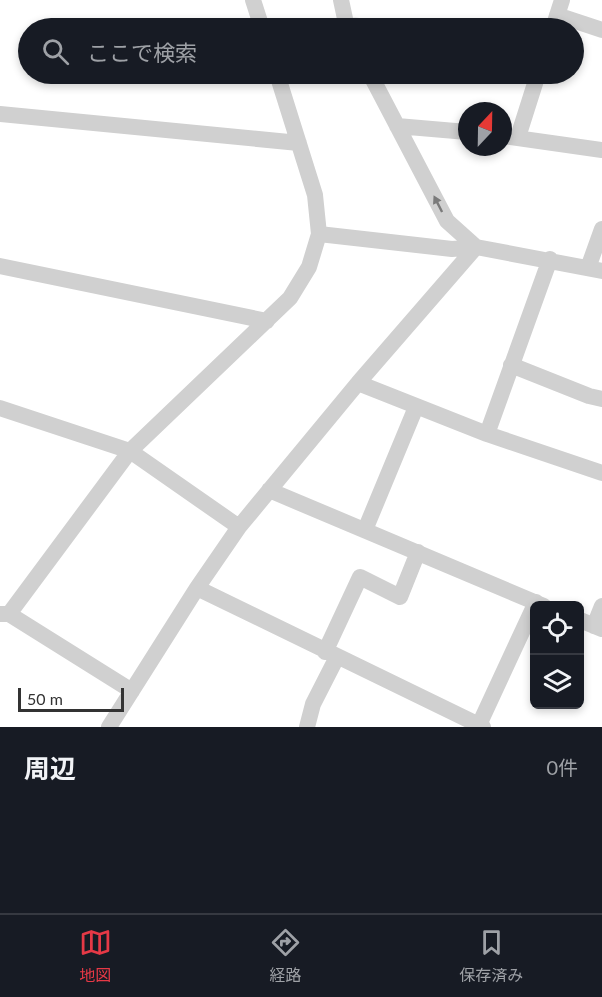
<!DOCTYPE html>
<html lang="ja">
<meta charset="utf-8">
<style>
:root{--surface:#171b24;--page:#242831;--text:#f1f3f6;--muted:#9ea1a6;--line:#363941;--accent:#e63946}
body{margin:0;font-family:Lato,"Noto Sans JP",sans-serif;background:var(--page);color:var(--text)}
.controls{position:absolute;right:18px;bottom:18px;display:grid;overflow:hidden;border-radius:9px;box-shadow:0 3px 9px #0003}
.controls button{width:54px;height:54px;display:grid;place-items:center;padding:0;border:0;border-bottom:2px solid var(--line);background:var(--surface);color:var(--text);font:30px sans-serif}
.compass{position:absolute;left:458px;top:102px;width:54px;height:54px;border-radius:50%;background:var(--surface);box-shadow:0 3px 9px #0003;rotate:22deg}
.scale{position:absolute;left:18px;bottom:15px;width:106px;box-sizing:border-box;padding-left:6px;border:3px solid #333;border-top:0;font-size:16px;line-height:21px;white-space:nowrap;color:#333;-webkit-text-stroke:4px #fff;paint-order:stroke}
.list{margin:0;padding:0;list-style:none}
h2{display:flex;justify-content:space-between;align-items:center;height:78px;margin:0;padding:0 24px;font-size:26px}
h2 small{font-size:20px;font-weight:400;color:var(--muted)}
.icon{flex:none;width:33px;height:33px;fill:none;stroke:currentColor;stroke-width:2;stroke-linecap:round;stroke-linejoin:round}
.map{position:relative;flex:none;width:602px;height:727px;overflow:hidden}
.search{position:absolute;background:var(--surface);box-shadow:0 3px 9px #0003;left:18px;right:18px;top:18px;height:66px;display:flex;align-items:center;gap:15px;box-sizing:border-box;padding:0 21px;border-radius:33px;color:var(--muted);font-size:22px}
.sheet{height:186px;background:var(--surface)}
nav{display:flex;justify-content:space-around;align-items:center;box-sizing:border-box;height:84px;border-top:2px solid var(--line);background:var(--surface);font-size:16px;color:var(--muted)}
nav a{display:grid;justify-items:center;gap:3px}
nav .on{color:var(--accent)}
.map>svg:first-child{display:block}
</style>
<div class="map">
<svg width="602" height="727" viewBox="0 0 602 727">
<rect width="100%" height="100%" fill="#fff"/>
<g fill="none" stroke-linecap="round" stroke-linejoin="round">
<path stroke="#d0d0d0" stroke-width="16" d="M253,0L262,28
M341,0L347,28
M557,15L602,30
M345,25L387,28
M553,28L562,0
M370,74L447,221L476,247
M0,114L299,143
M397,126L467,132
M503,136L602,150
M518,137L538,74
M319,234L452,249L476,247L602,271
M0,266L267,321
M588,268L602,229
M511,365L589,396L602,399
M358,383L487,434L602,473
M0,408L130,451L239,527
M487,434L550,259
M269,490L544,606
M365,530L416,407
M197,588L483,727
M0,614H9L132,691
M9,614L130,451L290,298L309,267L319,234L315,195L277,74
M580,620L602,629
M594,626L602,606
M325,652L360,577L400,597L418,552
M109,727L197,588L239,527L358,383L476,247
M307,727L313,704L337,657
M478,727L536,602"/>
</g>
<defs><path id="oneway-solid" d="M-6-.8H1V-3.2L6.5 0L1 3.2V.8H-6Z" transform="scale(1.5)"/></defs>
<use fill="#7a7a7a" href="#oneway-solid" transform="translate(438 204) rotate(-117)"/>
</svg>
<div class="controls">
<button><svg class="icon" aria-label="locate" viewBox="0 0 24 24"><circle cx="12" cy="12" r="6"/><path d="M12 2v4M12 18v4M2 12h4M18 12h4"/></svg></button>
<button><svg class="icon" aria-label="layers" viewBox="0 0 24 24"><path d="M12 4l9 5-9 5-9-5zM3 14l9 5 9-5"/></svg></button>
</div>
<svg class="compass" viewBox="-18 -18 36 36"><path d="M0-13l5 13h-10z" fill="#e53935"/><path d="M0 13l5-13h-10z" fill="#9ea1a6"/></svg>
<div class="scale">50 m</div>
<div class="search"><svg class="icon" aria-label="search" viewBox="0 0 24 24"><circle cx="10" cy="10" r="6"/><path d="M15 15l6 6"/></svg>ここで検索</div>
</div>
<section class="sheet">
<h2>周辺<small>0件</small></h2>
<ul class="list">
</ul>
</section>
<nav>
<a class="on"><svg class="icon" aria-label="map" viewBox="0 0 24 24"><path d="M3 6l6-2 6 2 6-2v14l-6 2-6-2-6 2zM9 4v14M15 6v14"/></svg>地図</a>
<a><svg class="icon" aria-label="directions" viewBox="0 0 24 24"><path d="M12 3l9 9-9 9-9-9zM9 14v-3h6M13 9l2 2-2 2"/></svg>経路</a>
<a><svg class="icon" aria-label="saved" viewBox="0 0 24 24"><path d="M7 4h10v16l-5-4-5 4z"/></svg>保存済み</a>
</nav>
